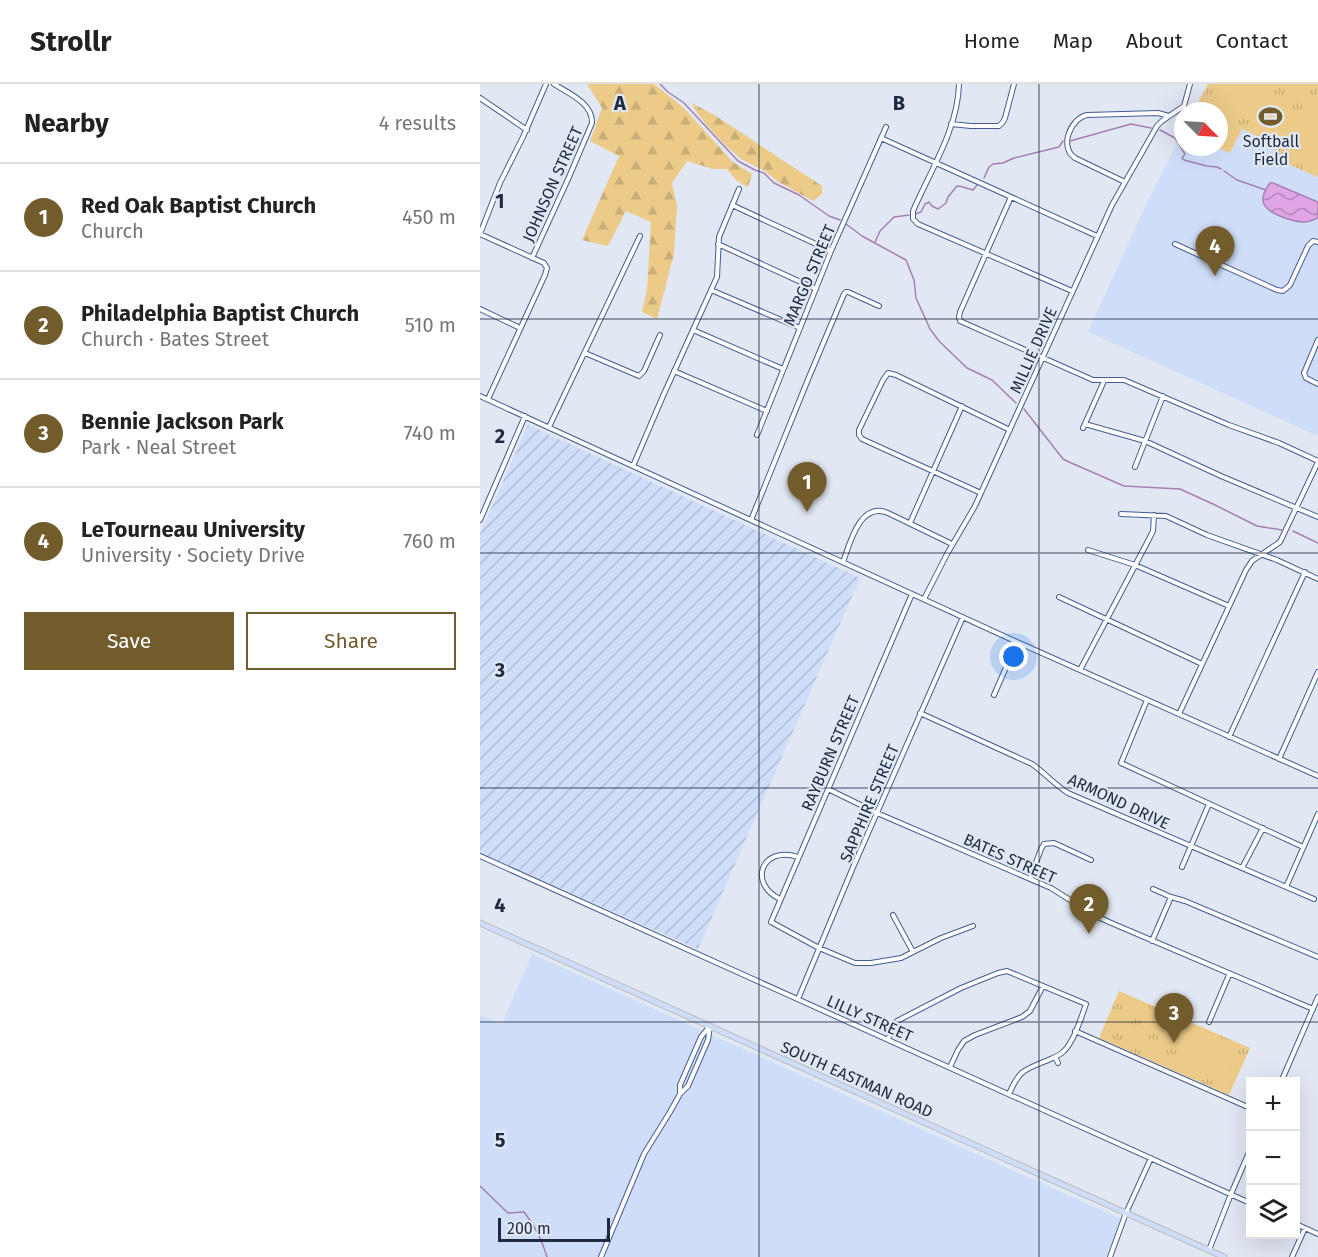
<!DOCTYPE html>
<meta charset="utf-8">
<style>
:root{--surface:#fff;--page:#f6f6f6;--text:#222;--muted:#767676;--line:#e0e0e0;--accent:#735c2c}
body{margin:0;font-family:"Fira Sans",sans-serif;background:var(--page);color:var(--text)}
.controls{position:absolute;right:18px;bottom:18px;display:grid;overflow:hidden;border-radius:0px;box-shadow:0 6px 24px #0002}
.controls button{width:54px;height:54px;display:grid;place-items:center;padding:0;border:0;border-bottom:2px solid var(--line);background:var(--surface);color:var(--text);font:30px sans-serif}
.compass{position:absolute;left:694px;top:18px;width:54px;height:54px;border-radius:50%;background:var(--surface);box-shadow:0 6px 24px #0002;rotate:114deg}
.scale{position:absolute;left:18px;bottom:15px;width:112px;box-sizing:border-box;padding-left:6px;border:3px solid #1f2a40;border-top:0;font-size:16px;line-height:21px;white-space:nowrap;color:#1f2a40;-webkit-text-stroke:4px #e1e7f3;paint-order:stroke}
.you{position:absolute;left:534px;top:573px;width:21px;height:21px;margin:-15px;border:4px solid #fff;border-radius:50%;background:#1a73e8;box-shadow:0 0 0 9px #1a73e833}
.badge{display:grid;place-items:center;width:39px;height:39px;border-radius:50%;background:var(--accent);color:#fff;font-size:20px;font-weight:700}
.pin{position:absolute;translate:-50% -50px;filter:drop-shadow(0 2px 3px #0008)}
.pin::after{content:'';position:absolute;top:32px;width:21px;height:18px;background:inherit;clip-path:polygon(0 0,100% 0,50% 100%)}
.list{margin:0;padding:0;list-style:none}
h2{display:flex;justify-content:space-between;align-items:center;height:78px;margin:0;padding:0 24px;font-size:26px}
h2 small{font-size:20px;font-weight:400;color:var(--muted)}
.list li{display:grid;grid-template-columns:39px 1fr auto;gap:18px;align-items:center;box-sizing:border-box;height:108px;padding:0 24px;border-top:2px solid var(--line)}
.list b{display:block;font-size:22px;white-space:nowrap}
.list p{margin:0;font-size:20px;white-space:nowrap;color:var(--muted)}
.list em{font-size:20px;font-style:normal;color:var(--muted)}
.actions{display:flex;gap:12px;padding:18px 24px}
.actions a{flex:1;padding:14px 0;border:2px solid var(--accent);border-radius:0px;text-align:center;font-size:21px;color:var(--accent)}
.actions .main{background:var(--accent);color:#fff}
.icon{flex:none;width:33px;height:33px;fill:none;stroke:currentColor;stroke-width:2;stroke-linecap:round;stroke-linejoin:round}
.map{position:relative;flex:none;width:838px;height:1173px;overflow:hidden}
header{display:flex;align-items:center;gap:36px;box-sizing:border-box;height:84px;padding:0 30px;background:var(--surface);border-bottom:2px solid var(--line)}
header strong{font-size:28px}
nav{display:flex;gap:33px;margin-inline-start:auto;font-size:21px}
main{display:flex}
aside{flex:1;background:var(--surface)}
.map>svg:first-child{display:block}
</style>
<header>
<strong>Strollr</strong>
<nav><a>Home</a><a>Map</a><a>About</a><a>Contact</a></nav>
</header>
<main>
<aside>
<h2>Nearby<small>4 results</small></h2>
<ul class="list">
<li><span class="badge">1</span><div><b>Red Oak Baptist Church</b><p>Church</p></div><em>450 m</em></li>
<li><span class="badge">2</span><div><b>Philadelphia Baptist Church</b><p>Church · Bates Street</p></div><em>510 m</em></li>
<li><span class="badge">3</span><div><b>Bennie Jackson Park</b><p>Park · Neal Street</p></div><em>740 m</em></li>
<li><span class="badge">4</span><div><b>LeTourneau University</b><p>University · Society Drive</p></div><em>760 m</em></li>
</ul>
<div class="actions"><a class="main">Save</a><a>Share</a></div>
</aside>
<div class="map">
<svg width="838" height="1173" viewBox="0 0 838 1173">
<defs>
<pattern id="industrial-furrows" width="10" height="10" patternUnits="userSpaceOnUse" patternTransform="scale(1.5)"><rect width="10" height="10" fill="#cfddf8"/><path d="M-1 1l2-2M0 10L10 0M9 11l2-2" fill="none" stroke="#b1bed6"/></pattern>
<pattern id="forest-firs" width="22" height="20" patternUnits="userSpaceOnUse" patternTransform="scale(1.5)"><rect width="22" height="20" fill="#eccb89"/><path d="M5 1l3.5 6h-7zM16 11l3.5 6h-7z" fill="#caae77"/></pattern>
<pattern id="park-tufts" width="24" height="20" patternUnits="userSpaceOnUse" patternTransform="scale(1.5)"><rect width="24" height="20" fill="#eccb89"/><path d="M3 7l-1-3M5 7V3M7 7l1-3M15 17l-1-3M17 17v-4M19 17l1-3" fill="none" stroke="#caae77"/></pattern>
<pattern id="water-waves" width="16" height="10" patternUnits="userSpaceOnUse" patternTransform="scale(1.5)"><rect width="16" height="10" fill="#dfa5e4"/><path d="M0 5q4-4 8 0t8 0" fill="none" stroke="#b487ba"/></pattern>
</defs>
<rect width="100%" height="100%" fill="#e1e7f3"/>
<path fill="#cfddf8" d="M728,0H838V352L608,248L664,125L703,48V63H739V27H714Z
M52,870L641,1135L626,1173H0V931L22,940Z"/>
<path fill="url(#industrial-furrows)" d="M48,341L380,494L218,865L0,769V450Z"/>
<path fill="url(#forest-firs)" d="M107,0H174L203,23L253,78L272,90L268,103L257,97L247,85H233L207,77L192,99L197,122L194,170L177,235L162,228L167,206L171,138L146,127L128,162L102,156L139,72L110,57L122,24Z
M212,19L236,32L342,102V110L333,117L297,97L285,87L261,75L244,60L225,39L215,26Z"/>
<path fill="url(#park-tufts)" d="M728,0H838V93L792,73L797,61L762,45L750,69L736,63H739V27H714Z
M639,907L770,964L749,1011L619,954Z"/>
<path fill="#eccb89" d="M737,0H769L774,3L745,64L739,61V27H724Z
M781,8L811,22L812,25L799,55C773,52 762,29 781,8Z
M824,29L838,35V77L809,65Z
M707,945L757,967L742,1001L692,979Z"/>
<path fill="url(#water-waves)" stroke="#a580b3" stroke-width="1.5" d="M790,99H793L838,118V134C833,136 829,138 824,138C813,138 784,129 783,117C782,111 787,103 790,99Z"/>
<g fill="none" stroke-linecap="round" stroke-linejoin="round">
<path stroke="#a580b3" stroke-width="1.5" d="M180,0L188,8L204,19L258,77L275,86L284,89L294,99L319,111L349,132L360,136
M680,46L695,54L705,70L702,74L704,76L727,82L737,83L741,85
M590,57L651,40L671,44
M744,87L757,96L786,106
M504,94L509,83L513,80L523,79L534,74L579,63L583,57
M435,130L441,128L445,120L449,118L452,122L458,125L466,119L468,113L477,102C483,102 487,105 493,106L497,101
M366,140L382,152L426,176L434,196L436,214L450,245L459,257L487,284L512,296L536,319
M395,158L400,147L414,133L429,131
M544,325L583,375L589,378L644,402L700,405L733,420L777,442L802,446
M813,447L838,459
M0,1102L28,1129L44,1128C56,1144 61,1154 67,1173"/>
<defs>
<path id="minor" d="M479,0C478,45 450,87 433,127V135L438,140L592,207
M0,14L47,46
M471,40L491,42H519L523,38L525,34L534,0
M401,54L617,152
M645,98L595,74C579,63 590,35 607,31L678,29L689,32
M531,113L480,228L479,233L480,237L613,296H644L749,341L799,359L838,377
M252,121L351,167
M0,150L64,179L67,184L65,191L8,315
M0,150L20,99L43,53L66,0
M238,160L336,205
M695,160L797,206L803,207L810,201L828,162L833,157L838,158
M52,174L89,93L112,39C113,19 88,9 74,0
M231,206L320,244
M0,225L40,244
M213,246L303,285
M838,256L824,289L826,294L838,300
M105,269L159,292L164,287L180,251
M194,287L287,327
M0,312L537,558L838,692
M605,340L665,357L741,392L838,433
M69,343L160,152
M603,344L624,297
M277,351L351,167L406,43
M153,382L183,312L237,193L239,153L259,105
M655,383L683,312
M501,409L382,355L379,351V346L403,296L408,289L416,291L530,346
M641,430L686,432L727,451L797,476L838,495
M0,436L45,332
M271,436L329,293L364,210L366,208H368L399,222
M430,439L482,322
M608,466L655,481L749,522
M363,478C370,459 380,417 408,429L472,460
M432,510L291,838L339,864L375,879H391L421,874L461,854L493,842
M579,513L722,580
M444,515L467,470L495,422L632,121L677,42L682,37L704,22L710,0
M600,586L669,455L673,447L674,431
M514,611L537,558
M667,616L641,679L823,763
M440,629L552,680C565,689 575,701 588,709L834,815
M699,630L766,486L772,477L800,458L838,378
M749,653L825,488
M799,675L838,588
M348,705L397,729L571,804L614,831L629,838L833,925
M0,772L770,1119
M702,783L729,720
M762,784L783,744
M550,795L561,765L564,760L574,759L611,776
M806,803L838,730
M673,805L691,813L705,817L838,873
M300,815C268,800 281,761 318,773
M413,831L433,868
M672,857L691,813
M318,915L374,781L483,533
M729,938L749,891
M595,947L770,1024
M408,955L417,937L481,904L518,889L527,887L606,920C601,934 594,958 583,968C579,972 572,974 566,977C543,986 539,987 529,1010
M575,973L578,979
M470,983L478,966L484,957L495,951L542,933L550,927L563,902
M801,998L838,913
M200,1010V1001L221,953L230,942
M816,1140L838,1150
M729,1166L751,1110L770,1066
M121,1173L164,1070L190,1028L200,1010L208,1002L228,956L230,942
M630,1173L646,1129L671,1074
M812,1173L825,1144"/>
<path id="major" d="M0,839L744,1173"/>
</defs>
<use href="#minor" stroke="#445d91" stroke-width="6"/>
<use href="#major" stroke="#c0c3ca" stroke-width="7"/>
<use href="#minor" stroke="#fff" stroke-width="4"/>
<use href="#major" stroke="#d0ddf8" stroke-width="4.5"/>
</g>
<path fill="none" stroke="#1f2a40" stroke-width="1.5" stroke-opacity="0.55" d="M279,0V1173M559,0V1173M0,235H838M0,469H838M0,704H838M0,938H838"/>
<defs>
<symbol id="stadium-bare" viewBox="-9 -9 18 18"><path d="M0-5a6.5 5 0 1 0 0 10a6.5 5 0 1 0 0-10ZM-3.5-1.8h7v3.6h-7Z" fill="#735c2c" stroke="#e1e7f3" stroke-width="2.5" paint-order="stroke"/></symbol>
</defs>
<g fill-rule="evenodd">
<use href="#stadium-bare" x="774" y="16" width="33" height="33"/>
</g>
<g text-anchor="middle" stroke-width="4.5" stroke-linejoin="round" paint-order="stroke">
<g font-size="16" fill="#1f2a40" stroke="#e1e7f3">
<text x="791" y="63">Softball<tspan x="791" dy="18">Field</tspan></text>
</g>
<g font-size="16" fill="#1f2a40" stroke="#e1e7f3">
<text transform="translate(72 100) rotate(-66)" y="6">JOHNSON STREET</text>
<text transform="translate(329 191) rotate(-67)" y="6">MARGO STREET</text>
<text transform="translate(553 266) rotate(-66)" y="6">MILLIE DRIVE</text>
<text transform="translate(350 669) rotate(-67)" y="6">RAYBURN STREET</text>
<text transform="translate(639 717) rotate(25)" y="6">ARMOND DRIVE</text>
<text transform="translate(389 719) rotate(-67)" y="6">SAPPHIRE STREET</text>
<text transform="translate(530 774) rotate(24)" y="6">BATES STREET</text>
<text transform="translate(390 934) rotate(24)" y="6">LILLY STREET</text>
<text transform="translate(377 995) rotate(24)" y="6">SOUTH EASTMAN ROAD</text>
</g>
</g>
<g font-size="20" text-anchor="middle" font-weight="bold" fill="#1f2a40" stroke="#e1e7f3" stroke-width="4.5" stroke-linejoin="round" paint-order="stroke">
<text x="140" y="26">A</text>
<text x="419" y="26">B</text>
<text x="20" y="124">1</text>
<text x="20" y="359">2</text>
<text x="20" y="593">3</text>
<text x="20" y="828">4</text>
<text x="20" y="1063">5</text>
</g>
</svg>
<div class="controls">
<button>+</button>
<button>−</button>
<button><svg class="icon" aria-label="layers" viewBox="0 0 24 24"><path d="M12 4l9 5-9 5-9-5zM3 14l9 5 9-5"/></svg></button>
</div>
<svg class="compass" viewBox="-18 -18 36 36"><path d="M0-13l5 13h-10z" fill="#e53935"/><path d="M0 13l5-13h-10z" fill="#767676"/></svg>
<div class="scale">200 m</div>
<div class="you"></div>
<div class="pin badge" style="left:327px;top:428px">1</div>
<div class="pin badge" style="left:609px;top:850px">2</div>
<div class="pin badge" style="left:694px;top:959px">3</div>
<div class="pin badge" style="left:735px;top:192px">4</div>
</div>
</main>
